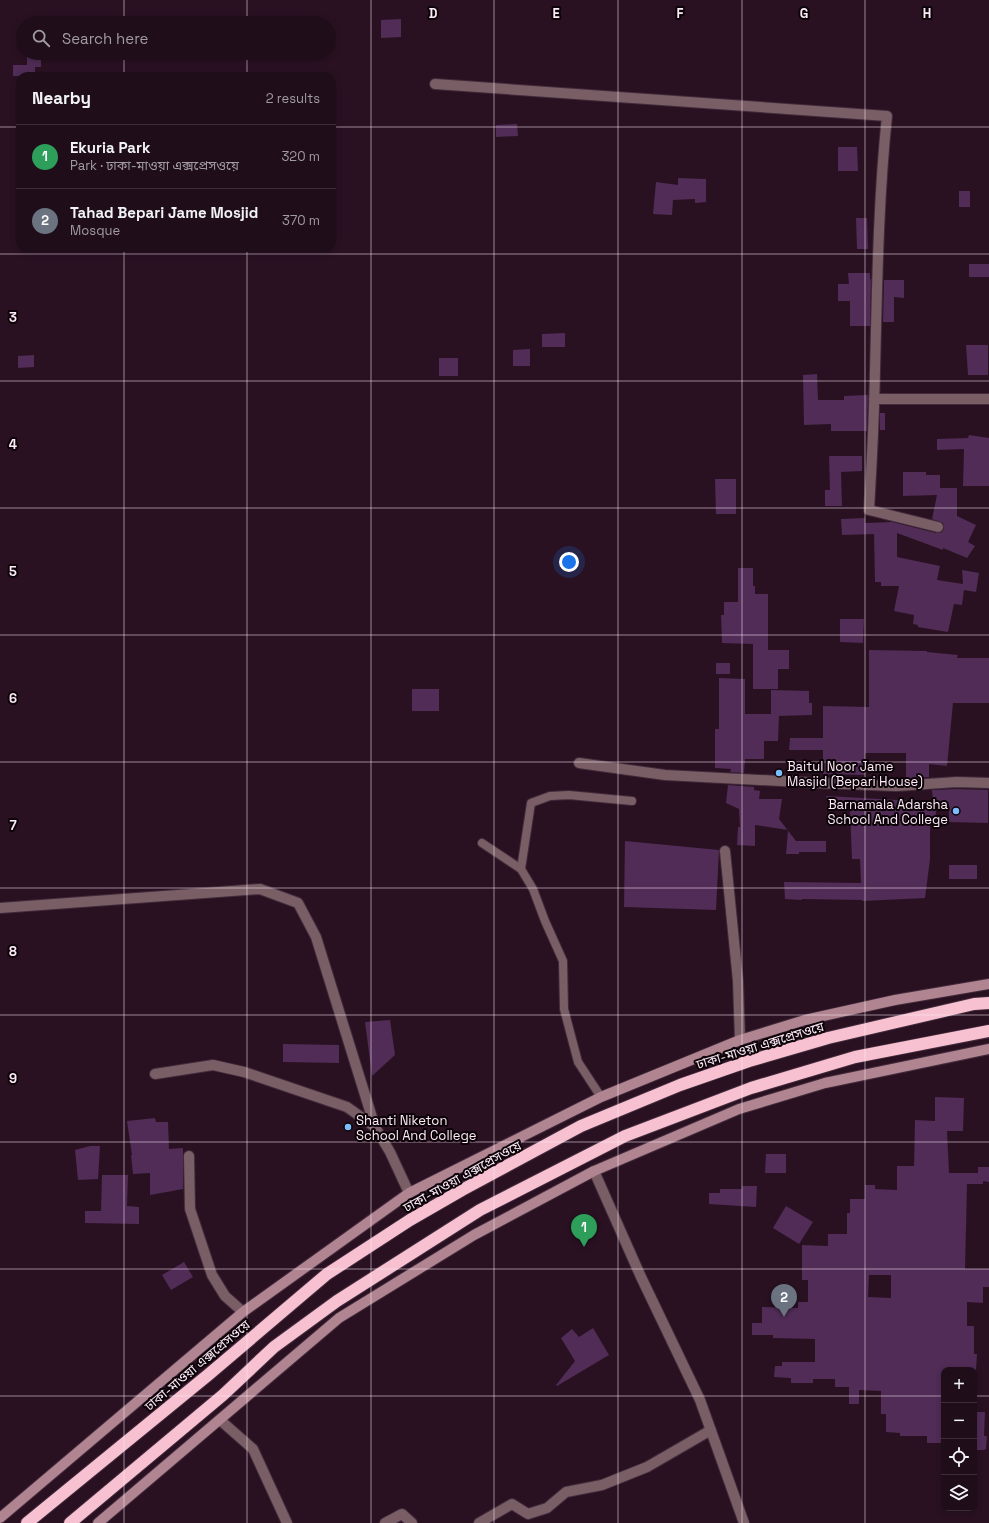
<!DOCTYPE html>
<meta charset="utf-8">
<style>
:root{--surface:#1f0d1a;--page:#271623;--text:#f1f3f6;--muted:#a19ca2;--line:#3c2d39;--accent:#7c3aed}
body{margin:0;font-family:"Space Grotesk","Noto Sans Bengali",sans-serif;background:var(--page);color:var(--text)}
.controls{position:absolute;right:12px;bottom:12px;display:grid;overflow:hidden;border-radius:8px;box-shadow:0 2px 6px #0003}
.controls button{width:36px;height:36px;display:grid;place-items:center;padding:0;border:0;border-bottom:1px solid var(--line);background:var(--surface);color:var(--text);font:20px sans-serif}
.you{position:absolute;left:569px;top:562px;width:14px;height:14px;margin:-10px;border:3px solid #fff;border-radius:50%;background:#1a73e8;box-shadow:0 0 0 6px #1a73e833}
.badge{display:grid;place-items:center;width:26px;height:26px;border-radius:50%;background:var(--accent);color:#fff;font-size:13px;font-weight:700}
.pin{position:absolute;translate:-50% -33px;filter:drop-shadow(0 1px 2px #0008)}
.pin::after{content:'';position:absolute;top:21px;width:14px;height:12px;background:inherit;clip-path:polygon(0 0,100% 0,50% 100%)}
.list{margin:0;padding:0;list-style:none}
h2{display:flex;justify-content:space-between;align-items:center;height:52px;margin:0;padding:0 16px;font-size:17px}
h2 small{font-size:13px;font-weight:400;color:var(--muted)}
.list li{display:grid;grid-template-columns:26px 1fr auto;gap:12px;align-items:center;box-sizing:border-box;height:64px;padding:0 16px;border-top:1px solid var(--line)}
.list b{display:block;font-size:15px;white-space:nowrap}
.list p{margin:0;font-size:13px;white-space:nowrap;color:var(--muted)}
.list em{font-size:13px;font-style:normal;color:var(--muted)}
.icon{flex:none;width:22px;height:22px;fill:none;stroke:currentColor;stroke-width:2;stroke-linecap:round;stroke-linejoin:round}
.map{position:relative;flex:none;width:989px;height:1523px;overflow:hidden}
.search{position:absolute;background:var(--surface);box-shadow:0 2px 6px #0003;left:16px;top:16px;width:320px;height:44px;display:flex;align-items:center;gap:10px;box-sizing:border-box;padding:0 14px;border-radius:22px;color:var(--muted);font-size:15px}
.panel{position:absolute;background:var(--surface);box-shadow:0 2px 6px #0003;left:16px;top:72px;width:320px;height:180px;border-radius:12px}
.map>svg:first-child{display:block}
</style>
<div class="map">
<svg width="989" height="1523" viewBox="0 0 989 1523">
<rect width="100%" height="100%" fill="#291122"/>
<path fill="#502c56" fill-rule="evenodd" d="M401,19V37L381,38V20Z
M27,53H41V67H35V76H13V65H27Z
M517,124L518,136L496,137V125Z
M838,147H857L858,171H838Z
M678,178L706,179V202L695,203V199L673,200L672,215L653,214L656,182L678,185Z
M959,191H970V207H959Z
M856,218H867L868,249H857Z
M969,264H989V277H969Z
M848,273H870V279H871L870,326H850V301H838V284H849Z
M884,280H904V298L894,297V322H883Z
M565,333V347H542V334Z
M966,345H988V375H968Z
M530,349V366H513V350Z
M34,355V367L18,368V356Z
M439,358H458V376H439Z
M817,374L818,400H844V396L868,395L867,431H831V424L804,425L803,375Z
M880,413H885V430H880Z
M969,435L989,438V486H963L964,449L937,450V439L968,438Z
M829,456H862V471L841,472L842,506H825V490H830Z
M903,472H926V475H940V488H957V516L976,525L968,542L975,546L967,558L943,548V550L897,533V557L940,566L937,580L963,584L962,570L979,573L976,592L964,590L962,605L954,604L948,632L918,627V625L913,624L914,615L894,611L899,586H881V582H875L874,534L842,535L841,519L865,518V523L892,522L936,533L942,532L944,528L943,523L932,519L937,495L903,496Z
M715,479H736V514H716Z
M738,568H753V586H755V594H768V650H789V669H778V689H753V644L722,643L721,615H724V602H738Z
M840,619H864L863,643L840,642Z
M869,650L927,651V652L958,655L957,658H989V703H953L947,766L929,764V777L906,779V753H865V775L823,774V750H789L790,738H823V706L869,707Z
M716,663H730V674H716Z
M719,678L745,679V714H771V690L809,691V703H812V715L779,716L778,741H764V759H745L744,773L730,772L731,769L715,768V729H719Z
M412,689H439V711H412Z
M728,785L754,787V790L760,791L759,799H782L779,819L796,841H826V852H799V854H786L788,830L755,825V846L737,845L738,827H740L739,809L726,803Z
M957,789L988,790V823L949,822V803H937L935,822H930V859L925,898L862,901V900L802,899V900L785,899L784,882L861,883L860,859H852L850,810L831,809L826,796L933,802L932,790Z
M625,841L719,850L716,910L624,907Z
M949,865H977V879H949Z
M390,1020L395,1055L372,1076L365,1022Z
M283,1044L339,1045V1063L283,1062Z
M935,1097L964,1098L963,1131H947L949,1173H978V1167H989V1182L983,1181V1184H967L965,1269H989V1287H983V1303L967,1302V1326H974V1354H977L976,1370H944V1443H927V1436H900V1433L886,1432V1414H881V1391L859,1390V1404H849V1387H835V1379H813V1383H791V1378L774,1377L775,1366H782V1362H815V1339L773,1338V1335H752V1323H762V1307L798,1308V1302H808V1280H802V1245L828,1246V1234H847V1213H850V1199H865V1185H875V1189L897,1190V1166H914L915,1120L935,1121ZM869,1275H891V1298L868,1297Z
M155,1118L156,1122H168L169,1149L183,1148V1189L150,1195V1173L133,1174L131,1155H132L127,1121Z
M90,1146H100L98,1179L78,1180L75,1150Z
M766,1154H786V1173H765Z
M102,1175H128L127,1206L139,1207V1224L85,1223V1211H101Z
M742,1186H757L756,1207L709,1204V1193H720V1189H742Z
M786,1206L813,1222L799,1244L773,1228Z
M184,1262L193,1277L171,1290L162,1275Z
M593,1328L609,1355L557,1386L556,1385L575,1361L561,1338L572,1329L579,1337Z
M974,1412H985L984,1436H987L986,1449L984,1450H974Z"/>
<g fill="none" stroke-linecap="round" stroke-linejoin="round">
<defs>
<path id="service" d="M482,843L521,869L533,889L545,921L563,961L564,1009L578,1062L601,1097
M521,869L531,803L550,796L569,795L632,801"/>
<path id="minor" d="M435,84L887,116C877,212 877,309 874,407C873,441 871,475 869,510L938,527
M874,399H989
M579,763L665,775L819,783L896,786L957,782L989,783
M725,851L738,981L740,1040
M0,908L260,889L298,903L316,937L375,1127
M155,1074L213,1065L244,1072L347,1107L375,1127L390,1152L409,1193
M189,1156L190,1209L212,1275L225,1296L243,1312
M594,1171L641,1277L700,1400L744,1523
M220,1420L253,1449L287,1523
M385,1523L402,1514L412,1523
M479,1523L512,1504L528,1514L547,1508L566,1492L602,1485L647,1467L711,1430"/>
<path id="secondary" d="M0,1518L243,1312L409,1193L601,1097L740,1040L805,1020L895,1000L989,984
M98,1523L339,1318L474,1235L594,1171L739,1109L825,1083L989,1049"/>
<path id="motorway" d="M27,1523L208,1375L327,1274L410,1220L462,1190L581,1126L680,1085L749,1061L828,1038L974,1004L989,1003
M70,1523L223,1395L274,1347L337,1301L480,1210L625,1136L751,1088L855,1057L989,1031"/>
</defs>
<use href="#service" stroke="#422b3b" stroke-width="10"/>
<use href="#minor" stroke="#422b3b" stroke-width="12"/>
<use href="#secondary" stroke="#422b3b" stroke-width="12"/>
<use href="#motorway" stroke="#422b3b" stroke-width="14"/>
<use href="#service" stroke="#795e65" stroke-width="8"/>
<use href="#minor" stroke="#795e65" stroke-width="10"/>
<use href="#secondary" stroke="#b08490" stroke-width="10"/>
<use href="#motorway" stroke="#f8c1d1" stroke-width="12"/>
</g>
<path fill="none" stroke="#fceaf5" stroke-width="1" stroke-opacity="0.55" d="M124,0V23M247,0V23M371,0V1523M494,0V1523M618,0V1523M742,0V1523M865,0V1523M124,53V76M247,53V76M0,127H20M332,127H989M124,248V1523M247,248V1523M0,254H989M0,381H989M0,508H989M0,635H989M0,762H989M0,888H989M0,1015H989M0,1142H989M0,1269H989M0,1396H944M974,1396H989"/>
<g fill="#7cbef9" stroke="#0c0308" stroke-width="1.5">
<circle cx="779" cy="773" r="4"/>
<circle cx="956" cy="811" r="4"/>
<circle cx="348" cy="1127" r="4"/>
</g>
<g text-anchor="middle" stroke-width="4" stroke-linejoin="round" paint-order="stroke">
<g font-size="13" fill="#fceaf5" stroke="#0c0308" text-anchor="start">
<text x="787" y="771">Baitul Noor Jame<tspan x="787" dy="15">Masjid (Bepari House)</tspan></text>
<text x="948" y="809" text-anchor="end">Barnamala Adarsha<tspan x="948" dy="15">School And College</tspan></text>
<text x="356" y="1125">Shanti Niketon<tspan x="356" dy="15">School And College</tspan></text>
</g>
<g font-size="13" fill="#fceaf5" stroke="#0c0308">
<text transform="translate(760 1045) rotate(-17)" y="5">ঢাকা-মাওয়া এক্সপ্রেসওয়ে</text>
<text transform="translate(462 1176) rotate(-29)" y="5">ঢাকা-মাওয়া এক্সপ্রেসওয়ে</text>
<text transform="translate(197 1365) rotate(-40)" y="5">ঢাকা-মাওয়া এক্সপ্রেসওয়ে</text>
</g>
</g>
<g font-size="13" text-anchor="middle" font-weight="bold" fill="#fceaf5" stroke="#0c0308" stroke-width="4" stroke-linejoin="round" paint-order="stroke">
<text x="433" y="18">D</text>
<text x="556" y="18">E</text>
<text x="680" y="18">F</text>
<text x="804" y="18">G</text>
<text x="927" y="18">H</text>
<text x="13" y="322">3</text>
<text x="13" y="449">4</text>
<text x="13" y="576">5</text>
<text x="13" y="703">6</text>
<text x="13" y="830">7</text>
<text x="13" y="956">8</text>
<text x="13" y="1083">9</text>
</g>
</svg>
<div class="controls">
<button>+</button>
<button>−</button>
<button><svg class="icon" aria-label="locate" viewBox="0 0 24 24"><circle cx="12" cy="12" r="6"/><path d="M12 2v4M12 18v4M2 12h4M18 12h4"/></svg></button>
<button><svg class="icon" aria-label="layers" viewBox="0 0 24 24"><path d="M12 4l9 5-9 5-9-5zM3 14l9 5 9-5"/></svg></button>
</div>
<div class="you"></div>
<div class="pin badge" style="left:584px;top:1247px;background:#2e9e5b">1</div>
<div class="pin badge" style="left:784px;top:1317px;background:#6b7280">2</div>
<div class="search"><svg class="icon" aria-label="search" viewBox="0 0 24 24"><circle cx="10" cy="10" r="6"/><path d="M15 15l6 6"/></svg>Search here</div>
<section class="panel">
<h2>Nearby<small>2 results</small></h2>
<ul class="list">
<li><span class="badge" style="background:#2e9e5b">1</span><div><b>Ekuria Park</b><p>Park · ঢাকা-মাওয়া এক্সপ্রেসওয়ে</p></div><em>320 m</em></li>
<li><span class="badge" style="background:#6b7280">2</span><div><b>Tahad Bepari Jame Mosjid</b><p>Mosque</p></div><em>370 m</em></li>
</ul>
</section>
</div>
